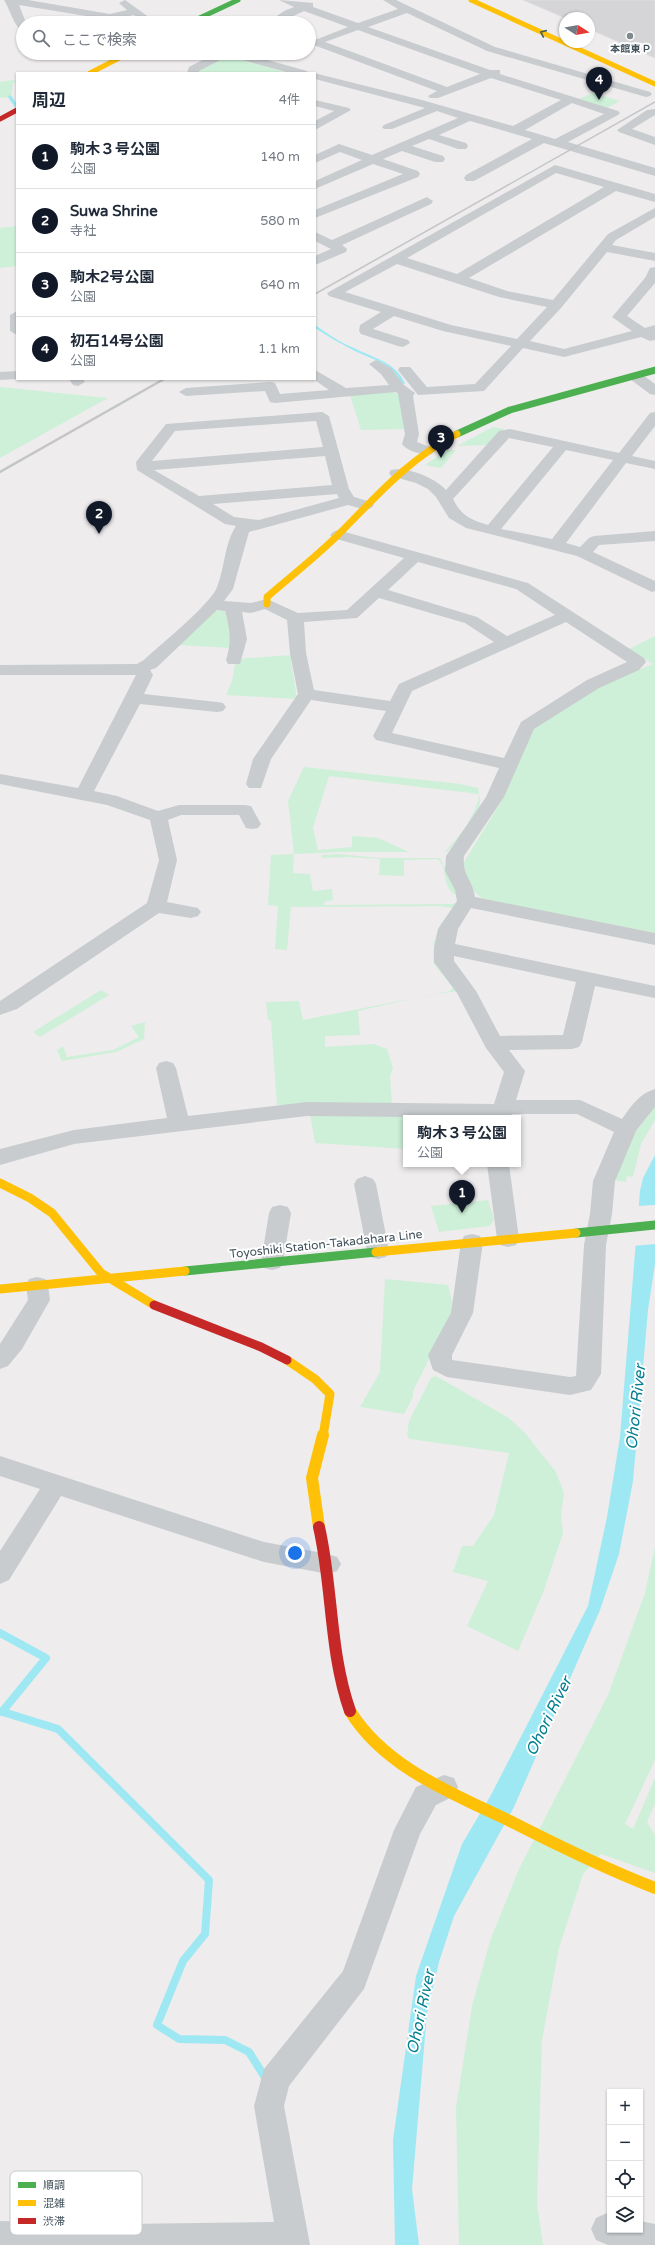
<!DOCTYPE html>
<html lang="ja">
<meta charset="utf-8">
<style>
:root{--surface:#fff;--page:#f2f2f3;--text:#1f2937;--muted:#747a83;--line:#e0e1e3;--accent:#111827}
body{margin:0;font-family:"Varela Round","Noto Sans JP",sans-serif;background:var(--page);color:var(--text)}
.controls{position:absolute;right:12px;bottom:12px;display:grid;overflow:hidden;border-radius:0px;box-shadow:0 1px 3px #0004}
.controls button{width:36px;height:36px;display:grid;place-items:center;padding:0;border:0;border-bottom:1px solid var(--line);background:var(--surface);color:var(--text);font:20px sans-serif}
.compass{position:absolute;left:559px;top:12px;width:36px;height:36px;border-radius:50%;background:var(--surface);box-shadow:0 1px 3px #0004;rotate:101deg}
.you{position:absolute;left:295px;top:1553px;width:14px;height:14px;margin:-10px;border:3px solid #fff;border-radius:50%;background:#1a73e8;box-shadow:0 0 0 6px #1a73e833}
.badge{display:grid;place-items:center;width:26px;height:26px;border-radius:50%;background:var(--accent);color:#fff;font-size:13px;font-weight:700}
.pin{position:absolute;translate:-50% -33px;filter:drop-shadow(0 1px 2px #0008)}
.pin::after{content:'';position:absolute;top:21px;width:14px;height:12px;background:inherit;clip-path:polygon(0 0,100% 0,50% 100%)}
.popup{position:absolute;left:403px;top:1115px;width:118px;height:52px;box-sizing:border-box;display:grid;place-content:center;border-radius:0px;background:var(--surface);filter:drop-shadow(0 1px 3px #0005);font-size:13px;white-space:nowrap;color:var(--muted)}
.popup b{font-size:15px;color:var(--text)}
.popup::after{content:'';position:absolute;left:50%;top:100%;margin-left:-8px;border:8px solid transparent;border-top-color:var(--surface)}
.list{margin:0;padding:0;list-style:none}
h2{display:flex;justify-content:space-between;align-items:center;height:52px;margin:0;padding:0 16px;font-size:17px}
h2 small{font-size:13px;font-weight:400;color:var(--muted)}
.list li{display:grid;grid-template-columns:26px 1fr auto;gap:12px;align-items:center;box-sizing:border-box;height:64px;padding:0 16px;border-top:1px solid var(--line)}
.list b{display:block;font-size:15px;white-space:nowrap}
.list p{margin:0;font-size:13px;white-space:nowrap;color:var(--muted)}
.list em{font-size:13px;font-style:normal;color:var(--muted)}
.icon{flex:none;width:22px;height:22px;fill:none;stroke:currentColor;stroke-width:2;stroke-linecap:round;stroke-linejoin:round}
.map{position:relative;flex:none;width:655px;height:2245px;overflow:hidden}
.search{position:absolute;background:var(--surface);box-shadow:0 1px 3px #0004;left:16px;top:16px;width:300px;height:44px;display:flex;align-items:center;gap:10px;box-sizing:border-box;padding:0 14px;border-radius:22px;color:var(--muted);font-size:15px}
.panel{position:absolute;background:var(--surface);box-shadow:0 1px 3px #0004;left:16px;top:72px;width:300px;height:308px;border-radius:0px}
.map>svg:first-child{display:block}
</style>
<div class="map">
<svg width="655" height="2245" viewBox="0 0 655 2245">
<rect width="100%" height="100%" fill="#eeeced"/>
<path fill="#cef0d8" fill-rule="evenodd" d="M223,57H231L289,73H198L199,69Z
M13,80L17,81V83L13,82L11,97L0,98V82Z
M593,93L620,101L607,108L579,99Z
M17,226V266L0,268V228Z
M0,387L108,398L0,458Z
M394,392L399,395L407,429L361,430L350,395Z
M493,427L504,429L490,445L457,446Z
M447,450H456L441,468L425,465Z
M224,610L233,635V648L177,645L214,611Z
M655,636V933L483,899C471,890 464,878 464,862L502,800L531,730L596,687L653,664L629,649Z
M292,655L291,661L297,699L226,695L232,681L236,659Z
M304,767L461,784L478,788C479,795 481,800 479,807C476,816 453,848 446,852H340L294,854L293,873L310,874L313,891L332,889L333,900L325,902L323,905L453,904L458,902L435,947L433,945L440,925L453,908L439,906L291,907L287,950L275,949L278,906L268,905L271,855L294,854L288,801ZM329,776L479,794C479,811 457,841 444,852H409L378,838L352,836V847L318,850L313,828Z
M338,854L379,858H440L458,896C439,887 450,868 437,859L404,860V876L379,875L380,859L350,857L321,858L322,855Z
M433,949L459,991L428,995L358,1011L360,1035L325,1036V1047L374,1044L387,1049L393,1068L390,1076L392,1104L277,1105L271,1021L268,1020L266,1002L299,1001L303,1020L450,991L453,988L434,964Z
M101,990L109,995L40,1037L33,1032Z
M145,1022L144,1039L116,1052L62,1061L57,1050L63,1046L67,1057L113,1050L139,1037L131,1026Z
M655,1107V1120L641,1144L633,1177L627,1176L626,1182L614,1180L632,1137Z
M310,1114L483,1117V1118H406V1149L315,1143Z
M488,1200L494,1219L490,1226L439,1232L431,1206Z
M385,1279L448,1285L454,1309L413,1391V1397L404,1414L360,1407L380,1372Z
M436,1376L509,1418L525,1433L556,1472L564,1493L561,1515L563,1533L543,1593L518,1651L467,1626L488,1581L453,1572L462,1546H473L494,1515L509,1453L410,1439L407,1436L409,1421L431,1378Z
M655,1547V1760L625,1824L633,1829L655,1778V1804L647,1822L655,1835V1873L601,1854L583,1874L559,1948L542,2040L537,2203L543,2245H459L456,2108L472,2006L490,1941L519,1869L608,1695L645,1593Z"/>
<path fill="#9de8f3" d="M315,325C328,334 341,343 356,349C374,358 397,363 405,384H402C393,363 371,359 353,350C340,343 327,336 315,328Z
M655,1155V1264L648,1310L633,1481L619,1554L600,1610L514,1807L454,1916L439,1962L427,2013L412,2189L419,2245H395L393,2140L416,1976L462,1844L491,1795L588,1606L607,1517L620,1437L640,1191L643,1178Z"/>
<path fill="#eeeced" d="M655,1205V1244L633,1246L637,1206Z"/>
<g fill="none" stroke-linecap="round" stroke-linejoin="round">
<path stroke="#9de8f3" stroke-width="3.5" d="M10,97L17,107"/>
<path stroke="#9de8f3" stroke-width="8" d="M0,1633L46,1658L2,1712
M0,1711L58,1729L209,1880L205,1934L183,1961L157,2025L179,2039L225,2040L249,2052L266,2079"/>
</g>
<path fill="#d5d5d7" stroke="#dfdee0" d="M523,0H655V58L589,29V18H565Z"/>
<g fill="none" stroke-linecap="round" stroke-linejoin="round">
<path fill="#c8ccce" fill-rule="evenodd" d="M4,0H28L110,14L127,10L119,3L125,0L157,23H145L134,15L110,20L19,5L26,23H23V31C15,29 9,7 4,0Z
M279,0L313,3V7L358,23L398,9L383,0H396L495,47L650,92L652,94L650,96L646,97L487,51L407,13L368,27L490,70H500V74L618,111L620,113L618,115L568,142L655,168V176L544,143L474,181H466L464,178L466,175L532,139L470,121L439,135L466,143L468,146L466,149H458L429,139L412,146L443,156L445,159L443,162H435L402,151L383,159L418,171L420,174L418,177L315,218V210L403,174L373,164L315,189V181L362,160L340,152L315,163V155L339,144L372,155L458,118L437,111L392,129H384L382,127L384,125L425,108L315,79L314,73L422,100L513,126L561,100L491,78L438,98H430L428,96L437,91L311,44L310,42L348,27L304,11L279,23H267L284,11L294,7ZM358,30L480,74L447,87L325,42ZM572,103L604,114L555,139L525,130Z
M216,53H242L307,71L309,73H290L228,56L199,71V73H187L189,67Z
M315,100L349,108L351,110L315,130V121L334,111L315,106Z
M655,109V115L632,129L655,137V145L619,132L617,130L647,110Z
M555,165L655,194V202L616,191L469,278L507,291L553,300L608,234L655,208V217L616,240L612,245L655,253V261L607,252L561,308L530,341L564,349L632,331L612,317L645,278L650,268L655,267V283L627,316L645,328L655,325V340L650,341L641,337L564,357L523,348L484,391L418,395L398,370L400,367H410L427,387L475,384L511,346L443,331L394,316L373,329L408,340L410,343L403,347L398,346L361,334L359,331L360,325L381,312L329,296L327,293ZM556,173L604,187L457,274L407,258ZM397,264L499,297L547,307L517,339L451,325L345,292Z
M427,197L433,201L431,204L342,245L347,249L346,252L315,265V256L331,249L315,241V232L332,240Z
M17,311V335L10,331V315Z
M376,360L391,368L404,385L415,393L413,396L419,434L417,442L432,448L434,451L432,454C424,456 407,451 402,444L405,434L398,394L396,392L275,403L270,402L265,391L186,396L179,392L186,388L270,382L275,383L280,394L329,390L313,379H315V370L346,388L389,385L381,374L369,364Z
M17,371L18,379L0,380V372Z
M635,372L640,373L655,384V395L650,394L630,379L628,376Z
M69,379H83L85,382L78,386L73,385Z
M322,412L329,416L349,489L354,497L371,502L374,505L371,508L366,510L348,505L249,532L233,589L224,601L251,603L267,599L298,613L347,610L404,558L333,538L330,535L333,532L338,530L528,583L644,658L646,662L639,670L599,688L534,729L504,797L464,856C462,876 473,880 475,897L655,933V945L471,908L458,929L455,944L655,986V998L595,986L582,1042L579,1047L572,1049L509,1050L525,1071L516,1100H580L622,1119C631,1106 640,1093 655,1089V1107L636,1131L615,1181L612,1214L606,1245L601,1374L591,1390L570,1395L447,1377L433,1370L428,1355L451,1313L461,1242L464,1236L472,1234L480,1236L483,1242L473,1313L452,1355V1360L570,1377L576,1376L584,1245L590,1214L593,1181L614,1132L577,1114H512L510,1118L307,1116L74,1144L0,1165V1149L74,1130L167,1118L156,1068L159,1063L166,1061L173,1063L176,1068L188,1116L307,1102L494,1104L504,1072L486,1048L457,993L434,962V948L438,929L457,901L455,890L445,871L446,856L486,797L499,768L376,740L373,736L386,711L311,700L271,759L261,788H249L246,784L253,759L298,694L290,653L287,620L265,609L251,613L242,612L247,639L240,664H228L226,660C232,642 230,629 225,611L217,610L156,668L150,670L153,675L144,694L217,702L223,703L226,707L223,711L217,712L140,704L94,791L117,796L158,811L179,805H245L251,806L261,824L258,828L252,829L246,828L239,815H181L168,820L177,860L167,902L198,908L201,912L198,916L191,918L159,913L17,1009L0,1015V1001L147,903L159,860L150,820L107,805L0,784V774L78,788L136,675H0V665L137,664L144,660C159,646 211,604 217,587C225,568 224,544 236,526L225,524L137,470L136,462L166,424ZM316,421L323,447L152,461L175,431ZM325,456L332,485L199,496L154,470ZM337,494L339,498L259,520L234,517L213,504ZM418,562L516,589L555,615L507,636L477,617L388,590ZM379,598L465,623L494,642L399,684L390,701L314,690L306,653L304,622L357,618ZM566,622L627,662L587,680L521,722L504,758L392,733L412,691ZM454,956L576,982L563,1035L500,1036L476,991L454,961Z
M655,412V426L632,456L655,461V469L626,463L566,543L580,547L589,538L594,536L655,531V541L599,545L593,552L655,581V591L652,592L577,556L466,528L449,518L436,497L428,489L416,483L391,476L389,473L391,470C406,466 436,478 446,490L499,431L510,429L619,453L650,413ZM509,438L553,447L488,525C469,519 462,516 453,499ZM566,450L613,460L552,539L501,529Z
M487,1164H509L519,1239L516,1245L508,1247L500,1245L497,1239Z
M365,1176L373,1179L376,1184L389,1251L386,1257L378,1259L370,1257L367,1251L354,1184L357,1179Z
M280,1205L288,1207L291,1213L283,1262L280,1268L272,1270L264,1268L261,1262L269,1213L272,1207Z
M37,1277L45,1279L48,1285L50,1300L22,1349L8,1366L0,1369V1344L28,1300L26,1285L29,1279Z
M0,1456L264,1542L328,1554L337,1557L341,1564L337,1571L328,1574L264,1562L61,1496L9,1580L0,1584V1551L40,1489L0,1476Z
M444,1775L454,1778L458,1787L454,1796L436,1805L420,1834L364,1989L289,2086L284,2106L310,2245H0V2221L124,2224L274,2222L254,2106L264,2069L343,1971L394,1830L416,1787Z
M607,2213L610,2214V2230H640V2221L655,2224V2245H608L596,2240L591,2229L596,2218Z"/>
<path stroke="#4caf50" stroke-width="5" d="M189,23L238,0"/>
<path stroke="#4caf50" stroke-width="7" d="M457,434L510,410L655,370"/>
<path stroke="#4caf50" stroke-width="9" d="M576,1233L655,1225
M185,1271L376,1252"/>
<path stroke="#ffc107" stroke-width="5" d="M471,0L655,84
M90,73L129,53"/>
<path stroke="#ffc107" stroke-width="7" d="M267,604V597C291,576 316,557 339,534C377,496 407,460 457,434"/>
<path stroke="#ffc107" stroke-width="9" d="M0,1183L30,1198L52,1213L101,1273L154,1305
M376,1252L576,1233
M0,1289L185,1271
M287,1360L315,1379L330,1394L323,1436"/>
<path stroke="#ffc107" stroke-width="12" d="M319,1527L312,1478L323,1435
M350,1711C385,1768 454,1794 512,1822C559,1846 606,1869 655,1888"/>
<path stroke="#c62828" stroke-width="5" d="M0,119L17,110"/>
<path stroke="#c62828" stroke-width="9" d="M154,1305L261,1347L287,1360"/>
<path stroke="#c62828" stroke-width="12" d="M319,1527C333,1588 329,1651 350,1711"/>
<path stroke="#c3c5c7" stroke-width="1.5" d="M315,294L655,102"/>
<path stroke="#c3c5c7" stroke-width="2.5" d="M0,472L164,379"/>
</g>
<defs><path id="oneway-chevron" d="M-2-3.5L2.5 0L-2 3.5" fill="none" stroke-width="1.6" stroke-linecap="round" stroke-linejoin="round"/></defs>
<use stroke="#435b5a" href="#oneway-chevron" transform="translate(543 33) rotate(-156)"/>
<circle fill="#7e888e" stroke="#fff" stroke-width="1.5" cx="630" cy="36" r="4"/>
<g text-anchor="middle" stroke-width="4" stroke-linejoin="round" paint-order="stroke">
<g font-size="10" font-weight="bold" fill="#42525b" stroke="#fff">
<text x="630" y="52">本館東 P</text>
</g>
<g font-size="12" fill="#42525b" stroke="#fff">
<text transform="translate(326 1244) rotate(-6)" y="4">Toyoshiki Station-Takadahara Line</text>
</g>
<g font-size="16" font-style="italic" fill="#037f90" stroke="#fff">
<text transform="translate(635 1407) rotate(-84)" y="6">Ohori River</text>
<text transform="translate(548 1716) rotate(-64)" y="6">Ohori River</text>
<text transform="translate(420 2012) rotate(-78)" y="6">Ohori River</text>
</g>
</g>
<rect x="10" y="2171" width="132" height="64" rx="6" fill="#fff" stroke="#c6cbce" stroke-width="1"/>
<rect x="18" y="2182" width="18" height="6" fill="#4caf50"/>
<rect x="18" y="2200" width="18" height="6" fill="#ffc107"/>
<rect x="18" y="2218" width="18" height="6" fill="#c62828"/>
<g font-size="11" fill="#42525b">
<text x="43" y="2189">順調</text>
<text x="43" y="2207">混雑</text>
<text x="43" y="2225">渋滞</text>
</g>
</svg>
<div class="controls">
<button>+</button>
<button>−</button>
<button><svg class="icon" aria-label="locate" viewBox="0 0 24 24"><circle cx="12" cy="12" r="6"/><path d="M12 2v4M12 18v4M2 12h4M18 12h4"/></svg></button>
<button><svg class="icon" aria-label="layers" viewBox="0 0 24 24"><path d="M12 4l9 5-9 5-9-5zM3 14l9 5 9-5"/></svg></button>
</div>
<svg class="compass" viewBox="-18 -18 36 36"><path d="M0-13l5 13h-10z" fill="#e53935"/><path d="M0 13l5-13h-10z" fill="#747a83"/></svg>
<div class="you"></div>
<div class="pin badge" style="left:462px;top:1213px">1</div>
<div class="popup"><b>駒木３号公園</b>公園</div>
<div class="pin badge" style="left:99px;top:534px">2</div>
<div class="pin badge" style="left:441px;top:458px">3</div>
<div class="pin badge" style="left:599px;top:100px">4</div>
<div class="search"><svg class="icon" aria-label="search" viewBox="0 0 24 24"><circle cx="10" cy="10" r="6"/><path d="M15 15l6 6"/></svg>ここで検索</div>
<section class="panel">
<h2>周辺<small>4件</small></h2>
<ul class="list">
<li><span class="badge">1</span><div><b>駒木３号公園</b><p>公園</p></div><em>140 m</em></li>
<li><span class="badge">2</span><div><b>Suwa Shrine</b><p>寺社</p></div><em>580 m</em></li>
<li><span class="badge">3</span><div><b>駒木2号公園</b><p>公園</p></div><em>640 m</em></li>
<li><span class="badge">4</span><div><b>初石14号公園</b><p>公園</p></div><em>1.1 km</em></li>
</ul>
</section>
</div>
